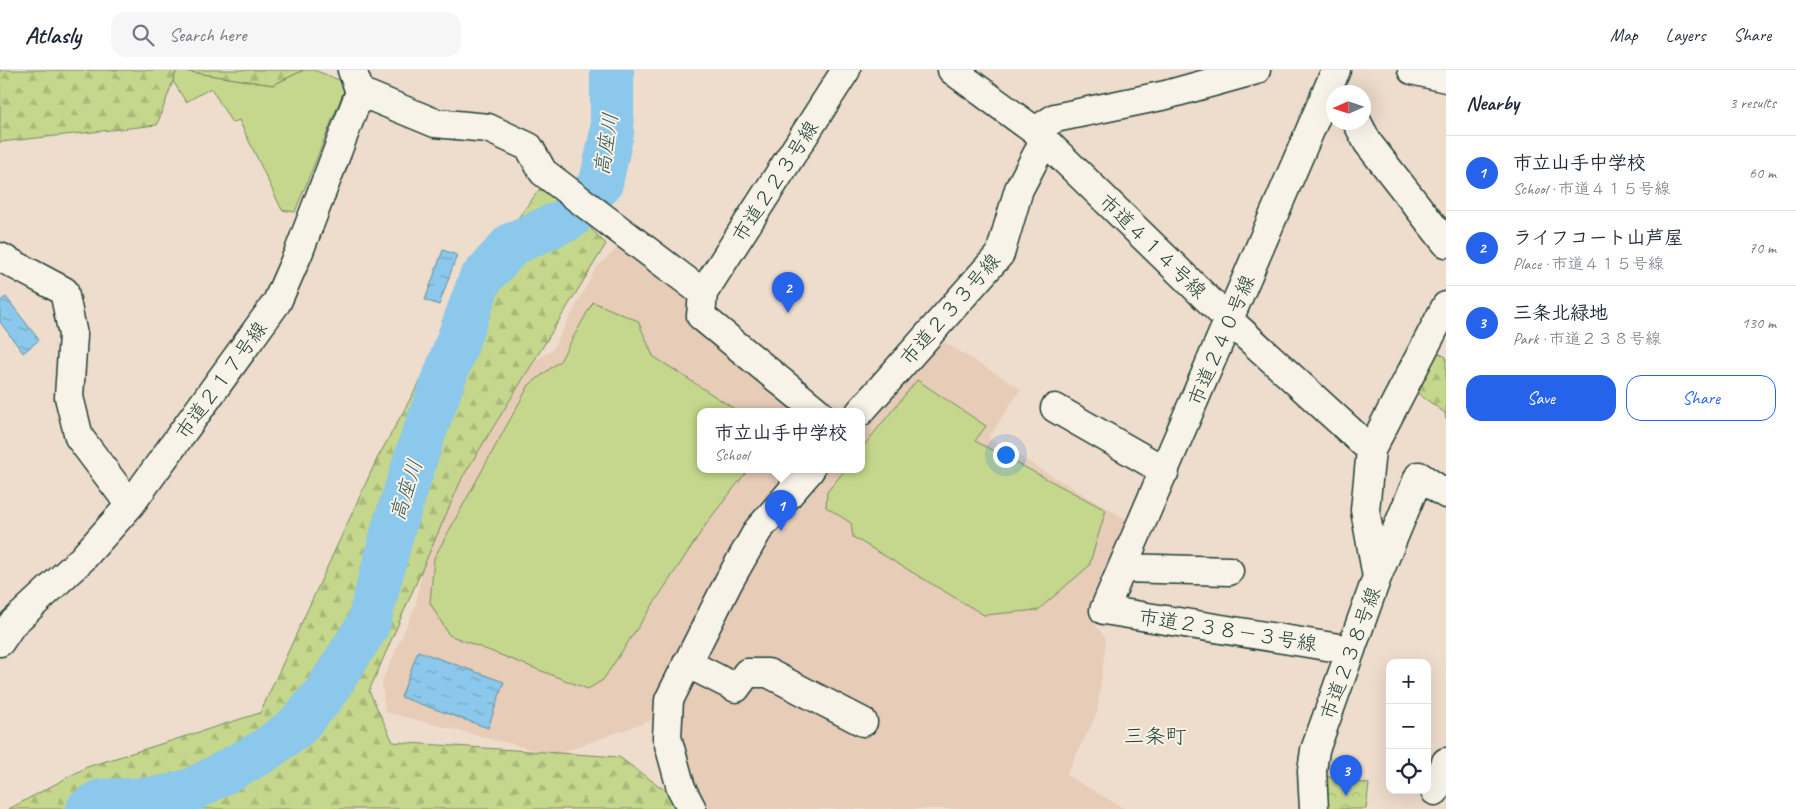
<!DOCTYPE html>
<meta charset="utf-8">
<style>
:root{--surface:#fff;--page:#f6f6f7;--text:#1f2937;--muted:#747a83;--line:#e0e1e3;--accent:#2563eb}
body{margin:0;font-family:Caveat,"Klee One",sans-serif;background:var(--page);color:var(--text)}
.controls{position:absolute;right:15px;bottom:15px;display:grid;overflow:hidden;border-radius:10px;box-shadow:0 5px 20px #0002}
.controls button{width:45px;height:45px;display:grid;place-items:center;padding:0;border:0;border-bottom:1px solid var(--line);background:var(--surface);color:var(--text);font:25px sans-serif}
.compass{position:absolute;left:1326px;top:15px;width:45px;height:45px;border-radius:50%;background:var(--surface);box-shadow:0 5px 20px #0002;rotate:267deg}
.you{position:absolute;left:1005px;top:384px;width:18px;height:18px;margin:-12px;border:4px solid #fff;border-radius:50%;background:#1a73e8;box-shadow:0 0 0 8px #1a73e833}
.badge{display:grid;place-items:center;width:32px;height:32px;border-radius:50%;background:var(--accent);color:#fff;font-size:16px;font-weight:700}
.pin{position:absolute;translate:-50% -41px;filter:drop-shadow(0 1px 2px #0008)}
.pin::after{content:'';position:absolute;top:26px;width:18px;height:15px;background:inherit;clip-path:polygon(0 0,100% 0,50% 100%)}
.popup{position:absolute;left:697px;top:338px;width:168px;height:65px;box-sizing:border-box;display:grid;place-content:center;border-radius:10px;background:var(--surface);filter:drop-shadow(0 1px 4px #0005);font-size:16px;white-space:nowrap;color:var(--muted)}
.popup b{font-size:19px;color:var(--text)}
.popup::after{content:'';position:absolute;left:50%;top:100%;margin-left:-10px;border:10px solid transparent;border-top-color:var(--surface)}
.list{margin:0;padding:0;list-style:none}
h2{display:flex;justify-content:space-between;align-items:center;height:65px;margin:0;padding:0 20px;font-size:21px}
h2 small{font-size:16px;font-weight:400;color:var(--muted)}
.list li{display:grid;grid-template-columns:32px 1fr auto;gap:15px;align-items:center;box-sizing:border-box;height:75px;padding:0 20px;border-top:1px solid var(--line)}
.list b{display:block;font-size:19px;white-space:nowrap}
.list p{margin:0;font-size:16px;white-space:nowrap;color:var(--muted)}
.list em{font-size:16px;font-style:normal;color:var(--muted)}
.actions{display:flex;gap:10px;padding:15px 20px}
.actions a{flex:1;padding:11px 0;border:1px solid var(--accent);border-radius:15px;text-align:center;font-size:18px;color:var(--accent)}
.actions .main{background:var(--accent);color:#fff}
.icon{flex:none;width:28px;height:28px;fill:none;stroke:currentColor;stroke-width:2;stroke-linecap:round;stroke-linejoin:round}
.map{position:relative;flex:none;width:1446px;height:739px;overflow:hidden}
header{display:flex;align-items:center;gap:30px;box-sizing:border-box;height:70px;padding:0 25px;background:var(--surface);border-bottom:1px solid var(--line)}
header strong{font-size:24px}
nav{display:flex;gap:28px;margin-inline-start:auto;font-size:18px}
.search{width:350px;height:45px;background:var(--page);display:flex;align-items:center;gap:12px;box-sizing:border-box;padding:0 18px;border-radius:15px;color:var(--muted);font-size:19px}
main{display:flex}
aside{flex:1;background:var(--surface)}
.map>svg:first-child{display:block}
</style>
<header>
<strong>Atlasly</strong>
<div class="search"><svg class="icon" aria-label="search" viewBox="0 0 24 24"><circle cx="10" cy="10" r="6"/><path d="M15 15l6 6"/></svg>Search here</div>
<nav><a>Map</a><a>Layers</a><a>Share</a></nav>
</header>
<main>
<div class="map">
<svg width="1446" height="739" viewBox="0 0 1446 739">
<defs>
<pattern id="forest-firs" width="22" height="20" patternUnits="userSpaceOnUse" patternTransform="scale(1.25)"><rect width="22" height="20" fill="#c5d78c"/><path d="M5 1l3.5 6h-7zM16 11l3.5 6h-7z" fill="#a9b979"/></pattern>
<pattern id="park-crowns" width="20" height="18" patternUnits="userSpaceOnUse" patternTransform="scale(1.25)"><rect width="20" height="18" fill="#c5d78c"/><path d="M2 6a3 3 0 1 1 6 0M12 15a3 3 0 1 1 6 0" fill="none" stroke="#a9b979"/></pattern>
<pattern id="water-ripples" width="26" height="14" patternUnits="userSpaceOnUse" patternTransform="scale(1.25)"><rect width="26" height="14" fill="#8bc8eb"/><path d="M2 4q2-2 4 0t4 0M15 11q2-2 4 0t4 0" fill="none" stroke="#71a4bf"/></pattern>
</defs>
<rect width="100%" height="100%" fill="#eedccc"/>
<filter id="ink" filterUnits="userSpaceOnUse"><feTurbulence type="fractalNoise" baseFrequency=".02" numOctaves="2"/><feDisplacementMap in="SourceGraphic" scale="10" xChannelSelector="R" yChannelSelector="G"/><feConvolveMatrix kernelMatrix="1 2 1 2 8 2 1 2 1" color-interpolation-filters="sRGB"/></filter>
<g filter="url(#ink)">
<path fill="#e7ccb8" d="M621,175L687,224V251L801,342H701V400H861V360L942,271L1021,319L988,368L1132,453L1123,468L1090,548L1106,569L1097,643L1066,705L1125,739H678L669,725L654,649L555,685L385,642L382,612L416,534L426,475L519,302L553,279L596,198Z"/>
<path fill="url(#forest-firs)" stroke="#728a60" d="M0,0H304L273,15L177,0L157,55L0,72Z
M545,112L606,174L462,408L369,621L393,672L619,687L691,739H9L87,697L260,643L377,389L489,187Z
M1435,281L1446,287V349L1445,343L1416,322Z"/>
<path fill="url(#park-crowns)" stroke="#728a60" d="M1323,706L1369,714L1366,739H1324Z"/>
<path fill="#c5d78c" stroke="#728a60" d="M177,0L273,15L304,0H314L347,13L295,142L282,140L239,50L232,53L211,18L186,32L173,11Z
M593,232L638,251L653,286L739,342H701V400H748L709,450L603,610L588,619L449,565L430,533L434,488L529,315L560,291Z
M917,310L986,356L975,371L1106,440L1089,496L1038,540L984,545L853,467L851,453L826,437L827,422L845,400H861V379Z"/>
<path fill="url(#water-ripples)" stroke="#6090a2" d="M443,180L457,185L439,235L425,230Z
M6,227L39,270L23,283L0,252V231Z
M418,581L504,612L488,658L401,627Z"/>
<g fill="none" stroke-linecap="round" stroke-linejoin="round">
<path stroke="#8bc8eb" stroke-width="44" d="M88,739L101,731L151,729L172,726L194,719L264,681L296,657L323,626L368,555L393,460L422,369L480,210L512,174L570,148L601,113L612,62V0"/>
<defs>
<path id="minor" d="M952,0L1035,61L1229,250L1371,380
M1336,0L1104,540L1351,580
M1412,0L1446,8
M360,22L435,53L488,58L529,77L543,102L703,223L701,246L818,342
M1357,52L1368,73L1446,173
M1035,61L1055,48L1166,25L1256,0
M0,187L64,221L73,265L69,327L79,367L130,435
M703,223L846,0
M1055,338L1165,401
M860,342L1000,184L1019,119L1044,71
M1123,498L1229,501
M1377,507L1419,406L1446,424
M0,572L12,554L82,489L130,435L277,232L298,184L360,22L352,0
M687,593L736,618L747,603H768L863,652
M1435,721L1446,692
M692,739L681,718L667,667L669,630L729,511L758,460L810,400
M1314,739L1312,701L1315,680L1377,507L1365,440L1371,380L1446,236"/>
</defs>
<use href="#minor" stroke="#1f3d34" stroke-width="31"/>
<use href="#minor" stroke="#f7f3e8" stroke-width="28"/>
</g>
</g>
<g text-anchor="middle" stroke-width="4" stroke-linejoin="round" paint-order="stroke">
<g font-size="20" fill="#1f3d34" stroke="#f7f3e8">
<text transform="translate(775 111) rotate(-57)" y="7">市道２２３号線</text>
<text transform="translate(1153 176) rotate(44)" y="7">市道４１４号線</text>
<text transform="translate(950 239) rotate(-49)" y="7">市道２３３号線</text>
<text transform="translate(1221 270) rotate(-67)" y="7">市道２４０号線</text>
<text transform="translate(221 310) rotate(-54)" y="7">市道２１７号線</text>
<text transform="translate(1228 560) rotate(9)" y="7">市道２３８－３号線</text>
<text transform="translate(1350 583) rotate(-70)" y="7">市道２３８号線</text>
</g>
<g font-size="21" font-style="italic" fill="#355959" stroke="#f7f3e8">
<text transform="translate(606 74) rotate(-81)" y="7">高座川</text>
<text transform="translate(406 420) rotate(-72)" y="7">高座川</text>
</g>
<g font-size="21" fill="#1f3d34" stroke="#f7f3e8">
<text x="1155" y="673">三条町</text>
</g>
</g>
</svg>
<div class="controls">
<button>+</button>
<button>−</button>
<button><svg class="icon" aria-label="locate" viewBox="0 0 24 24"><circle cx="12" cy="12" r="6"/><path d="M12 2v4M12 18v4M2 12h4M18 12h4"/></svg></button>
</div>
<svg class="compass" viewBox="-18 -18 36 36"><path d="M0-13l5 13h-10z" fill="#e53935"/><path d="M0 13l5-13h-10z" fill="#747a83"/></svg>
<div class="you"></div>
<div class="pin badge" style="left:781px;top:461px">1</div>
<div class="popup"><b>市立山手中学校</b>School</div>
<div class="pin badge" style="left:788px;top:243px">2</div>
<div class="pin badge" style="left:1346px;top:726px">3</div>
</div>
<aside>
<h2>Nearby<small>3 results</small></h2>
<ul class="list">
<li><span class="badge">1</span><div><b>市立山手中学校</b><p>School · 市道４１５号線</p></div><em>60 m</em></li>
<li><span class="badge">2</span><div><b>ライフコート山芦屋</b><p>Place · 市道４１５号線</p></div><em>70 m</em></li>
<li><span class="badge">3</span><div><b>三条北緑地</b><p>Park · 市道２３８号線</p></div><em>130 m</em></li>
</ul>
<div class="actions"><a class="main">Save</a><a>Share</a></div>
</aside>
</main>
